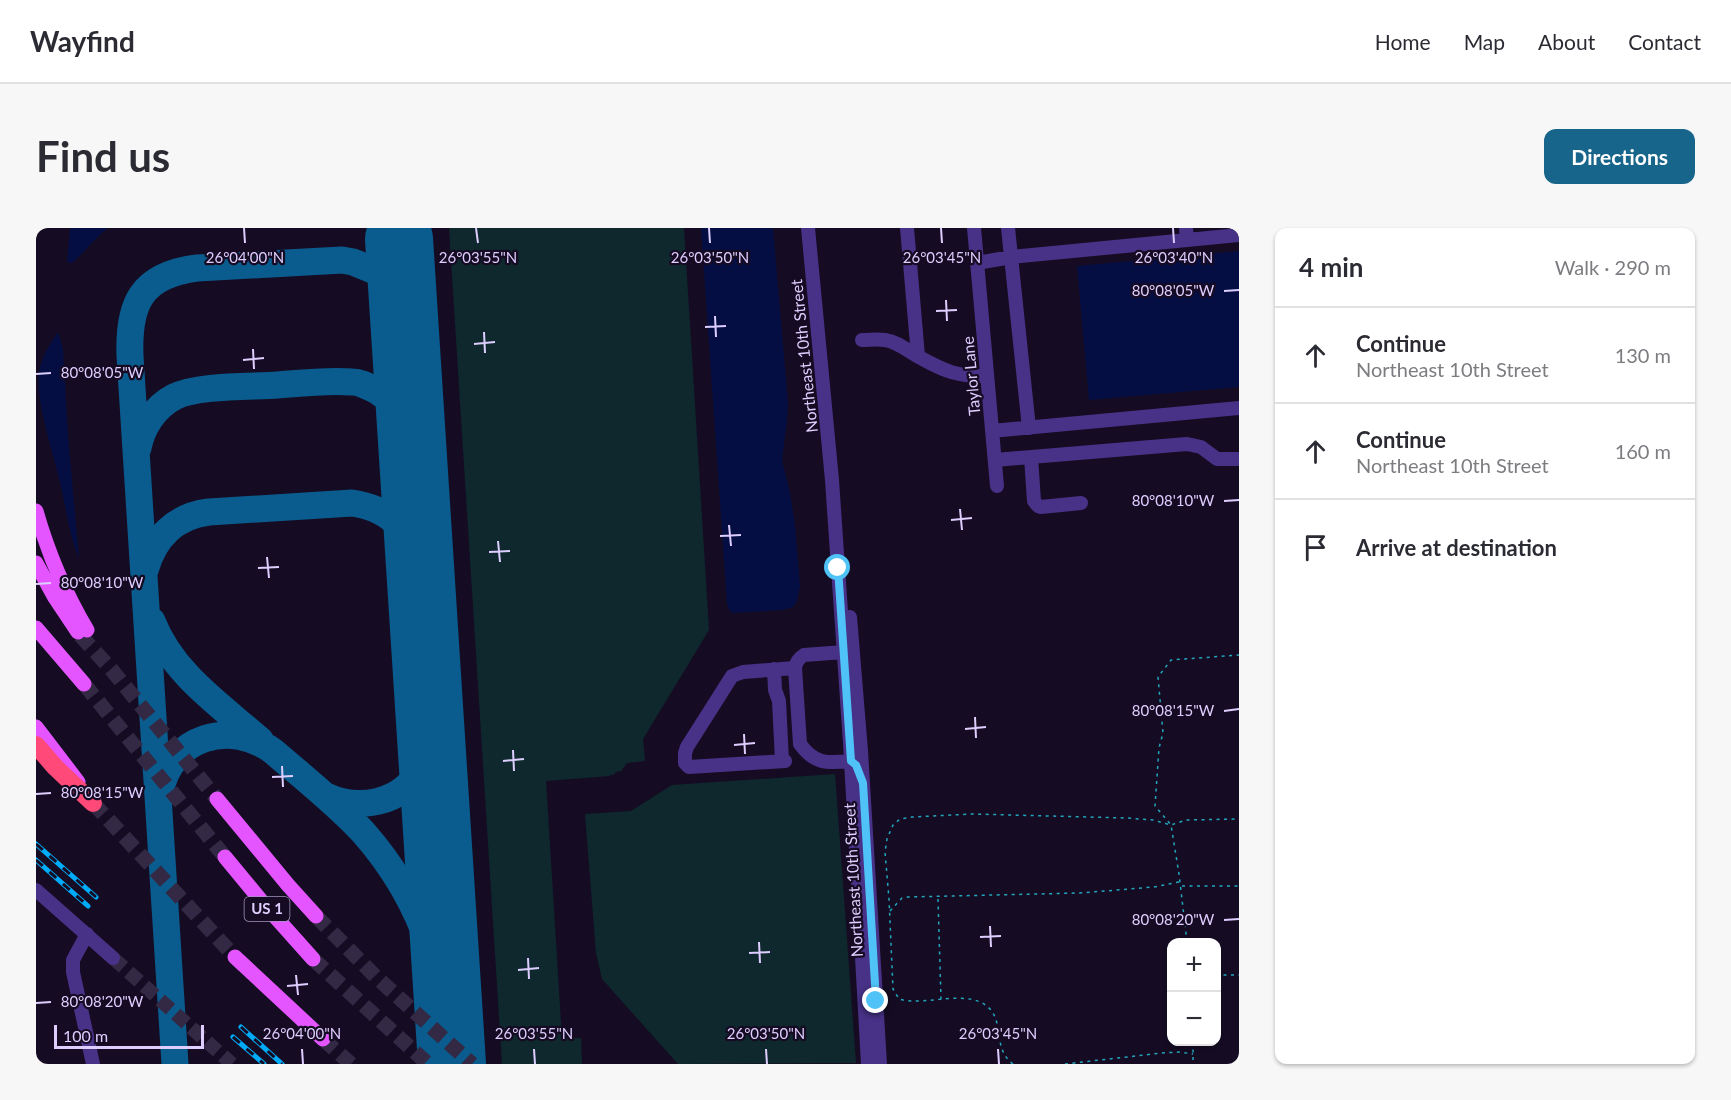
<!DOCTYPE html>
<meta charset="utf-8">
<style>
:root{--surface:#fff;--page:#f7f7f7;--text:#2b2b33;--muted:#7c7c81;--line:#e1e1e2;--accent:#18658c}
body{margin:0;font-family:Lato,sans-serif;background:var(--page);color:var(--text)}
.controls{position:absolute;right:18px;bottom:18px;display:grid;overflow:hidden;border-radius:12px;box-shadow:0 2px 4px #0004}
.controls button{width:54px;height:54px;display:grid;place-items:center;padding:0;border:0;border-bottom:2px solid var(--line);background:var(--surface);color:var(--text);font:30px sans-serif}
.scale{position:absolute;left:18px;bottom:15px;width:150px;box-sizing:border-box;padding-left:6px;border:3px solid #deceff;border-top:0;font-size:16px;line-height:21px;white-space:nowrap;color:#deceff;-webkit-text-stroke:4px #150c23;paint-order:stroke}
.stop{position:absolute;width:18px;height:18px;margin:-14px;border:4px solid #4fc3f7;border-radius:50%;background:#fff}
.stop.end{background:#4fc3f7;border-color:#fff;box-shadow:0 2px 6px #0008}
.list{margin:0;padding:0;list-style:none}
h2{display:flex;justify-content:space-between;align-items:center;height:78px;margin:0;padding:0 24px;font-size:26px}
h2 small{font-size:20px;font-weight:400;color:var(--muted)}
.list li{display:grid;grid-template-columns:39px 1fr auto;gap:18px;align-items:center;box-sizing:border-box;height:96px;padding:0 24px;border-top:2px solid var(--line)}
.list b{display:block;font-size:22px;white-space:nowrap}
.list p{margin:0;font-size:20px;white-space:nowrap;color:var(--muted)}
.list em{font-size:20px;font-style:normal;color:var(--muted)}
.icon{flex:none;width:33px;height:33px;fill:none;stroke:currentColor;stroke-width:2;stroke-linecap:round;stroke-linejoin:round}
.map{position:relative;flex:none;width:1203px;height:836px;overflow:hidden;border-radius:12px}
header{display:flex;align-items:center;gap:36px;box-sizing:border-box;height:84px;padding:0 30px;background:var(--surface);border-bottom:2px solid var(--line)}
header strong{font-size:28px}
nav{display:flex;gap:33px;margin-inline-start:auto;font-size:21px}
.intro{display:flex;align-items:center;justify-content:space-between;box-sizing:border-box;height:144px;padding:0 36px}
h1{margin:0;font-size:42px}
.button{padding:15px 27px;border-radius:12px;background:var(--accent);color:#fff;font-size:21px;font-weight:700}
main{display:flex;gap:36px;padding:0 36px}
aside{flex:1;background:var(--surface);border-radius:12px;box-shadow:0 2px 4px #0004}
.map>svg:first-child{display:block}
</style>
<header>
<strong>Wayfind</strong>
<nav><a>Home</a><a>Map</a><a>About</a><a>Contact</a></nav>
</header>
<div class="intro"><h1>Find us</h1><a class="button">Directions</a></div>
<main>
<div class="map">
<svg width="1203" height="836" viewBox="0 0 1203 836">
<rect width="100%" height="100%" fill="#150c23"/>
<path fill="#0e282e" d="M413,0H648L673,402L607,511L609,533L591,535L585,543L579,544V546L574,547V548L510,553L526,811L545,810L546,836H466Z
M799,546L820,835L642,836L566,751L560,725L549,586L595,583L636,557Z"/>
<path fill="#050e43" d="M34,0H72C58,11 49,24 36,35L31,34Z
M665,0H737L752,175L751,192L746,232L754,265L759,297L764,358L761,373L757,379L747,382L697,385L694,383L691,376Z
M1203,23V159L1053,172L1041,38Z
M22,104L27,121L32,208L43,331C33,306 30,280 24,254C17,223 0,177 3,145C6,127 13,118 22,104Z"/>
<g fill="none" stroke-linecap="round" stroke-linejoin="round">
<path stroke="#0a5c8e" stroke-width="27" d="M102,220C106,199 119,179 138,169C162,157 214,159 242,157C266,155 291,152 316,154C325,154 333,159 341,163C366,178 372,204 377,230
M109,342C118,310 139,288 173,284L316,275C363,282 377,310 385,353
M116,393C136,445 184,477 224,512
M124,564C135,508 195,491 238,524C268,550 300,575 327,604C357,638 381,679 395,722C404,750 408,779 414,807
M290,568C322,583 366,576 384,541C391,528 392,510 394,495
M139,836L94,128C92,76 105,47 161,40L306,32L317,34L366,54"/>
<path stroke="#0a5c8e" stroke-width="68" d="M363,11L416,836"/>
<path stroke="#332944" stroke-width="14" stroke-dasharray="14 7" stroke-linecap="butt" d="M77,730L196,836"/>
<path stroke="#332944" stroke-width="15" stroke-dasharray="15 8" stroke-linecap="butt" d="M44,407L75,441L181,571
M48,456L189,629
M57,575L199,729
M280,688L339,748L436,836
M277,731L392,836
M287,811L315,836"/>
<path stroke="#22a7be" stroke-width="1.5" stroke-dasharray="3 4.5" stroke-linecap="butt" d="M1146,658H1203
M902,671L905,771
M854,683L866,670L872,669L1044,665L1118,659L1143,654
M1151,714L1143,646L1135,597L1119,578L1123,520L1127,505L1122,449L1135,432L1203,427
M1180,747H1203
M1157,814V836
M977,836C957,821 968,797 954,781C934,759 889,779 863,771L857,761L853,671L849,624L851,611L857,597L864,591L876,589L936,586L1091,590L1117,592L1135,597L1150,592L1203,591
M1029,836L1126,825L1144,824L1157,826"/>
<path stroke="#473287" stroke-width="14" d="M772,0L796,252L814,515L832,836
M871,0L882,128
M938,0L961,258
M972,0L993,200
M1151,12L1203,7
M941,35L975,29L1151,12L1150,0
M826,112C833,112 842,111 849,112C862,114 872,123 883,129C908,143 922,149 951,148
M956,203L1203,180
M995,229L998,273L1002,278L1005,279L1045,275
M959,232L1151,216L1165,219L1181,231H1203
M814,389L825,523L844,836
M808,424L768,427C762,431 760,434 759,440L764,516C779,537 792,535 815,533L821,539
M738,441L739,462L743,473L746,533
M749,533L653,539L649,535V525L651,519L696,448L707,444L759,440
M0,662L77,730
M51,706L37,732V744L57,836"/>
<path stroke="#e455ff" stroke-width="15" d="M0,283C12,325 29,365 51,402
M0,335L18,368L42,404
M0,400L48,456
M0,499L42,554
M181,571L252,657L280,688
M189,629L227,675L277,731
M199,729L287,811"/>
<path stroke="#ff4979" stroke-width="18" d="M0,517L19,539L57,575"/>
<defs>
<path id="rail" d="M0,616L60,669
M0,632L52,678
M205,799L246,836
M197,809L228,836"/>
</defs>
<use href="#rail" stroke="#00abf9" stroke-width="5"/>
<use href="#rail" stroke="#150c23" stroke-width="3" stroke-dasharray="9" stroke-linecap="butt"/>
</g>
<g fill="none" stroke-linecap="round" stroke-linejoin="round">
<path stroke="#4fc3f7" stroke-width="8" d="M802,340L815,533L820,537L827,555L840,773"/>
</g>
<path fill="none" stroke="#deceff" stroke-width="2" d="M208,0L209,15M440,0L442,15M673,0L674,15M905,0L906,15M1137,0L1138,15M1188,63L1203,62M910,72L911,93M900,83L921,82M679,88L680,109M669,99L690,98M448,104L449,125M438,116L459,114M217,121L218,141M207,132L228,130M0,146L15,145M1188,273L1203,272M924,281L926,302M915,292L936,290M693,297L695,318M684,308L705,307M462,313L464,334M453,324L474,323M231,329L233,350M222,340L243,339M0,356L15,355M1188,483L1203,481M939,489L940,510M929,501L950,499M708,506L709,526M698,517L719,515M477,522L478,543M467,533L488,531M246,538L247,559M236,549L257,548M0,566L15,565M1188,692L1203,691M954,698L955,719M944,709L965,708M723,714L724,735M713,725L734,724M492,730L493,751M482,742L503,740M260,747L262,767M251,758L272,756M0,775L15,774M266,821L267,836M498,821L499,836M730,821L731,836M962,821L963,836"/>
<g text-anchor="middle" stroke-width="4.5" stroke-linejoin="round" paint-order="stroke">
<rect fill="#150c23" stroke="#a294bd" stroke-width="1.5" x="208.5" y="669" width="45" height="24" rx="4.5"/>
<g font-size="15" font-weight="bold" fill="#deceff">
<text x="231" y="686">US 1</text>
</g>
<g font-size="16" fill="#deceff" stroke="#150c23">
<text transform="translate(768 128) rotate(-96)" y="6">Northeast 10th Street</text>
<text transform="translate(935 148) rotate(-95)" y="6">Taylor Lane</text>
<text transform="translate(817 652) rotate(-93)" y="6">Northeast 10th Street</text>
</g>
</g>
<g font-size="15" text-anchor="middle" fill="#deceff" stroke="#150c23" stroke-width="4.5" stroke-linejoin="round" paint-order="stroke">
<text x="209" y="35">26°04'00"N</text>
<text x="442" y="35">26°03'55"N</text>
<text x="674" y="35">26°03'50"N</text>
<text x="906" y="35">26°03'45"N</text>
<text x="1138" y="35">26°03'40"N</text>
<text x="1137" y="68">80°08'05"W</text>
<text x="66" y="150">80°08'05"W</text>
<text x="1137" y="278">80°08'10"W</text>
<text x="66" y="360">80°08'10"W</text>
<text x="1137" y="488">80°08'15"W</text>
<text x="66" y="570">80°08'15"W</text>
<text x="1137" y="697">80°08'20"W</text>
<text x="66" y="779">80°08'20"W</text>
<text x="266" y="811">26°04'00"N</text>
<text x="498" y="811">26°03'55"N</text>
<text x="730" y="811">26°03'50"N</text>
<text x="962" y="811">26°03'45"N</text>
</g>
</svg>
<div class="controls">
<button>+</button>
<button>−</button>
</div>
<div class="scale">100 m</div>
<div class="stop" style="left:802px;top:340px"></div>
<div class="stop end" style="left:840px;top:773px"></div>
</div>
<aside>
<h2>4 min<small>Walk · 290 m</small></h2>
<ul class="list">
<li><svg class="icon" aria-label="ahead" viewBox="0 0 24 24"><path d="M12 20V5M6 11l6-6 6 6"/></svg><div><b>Continue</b><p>Northeast 10th Street</p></div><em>130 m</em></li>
<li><svg class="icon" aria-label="ahead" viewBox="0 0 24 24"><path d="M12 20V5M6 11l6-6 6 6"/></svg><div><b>Continue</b><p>Northeast 10th Street</p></div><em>160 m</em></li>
<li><svg class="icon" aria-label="arrive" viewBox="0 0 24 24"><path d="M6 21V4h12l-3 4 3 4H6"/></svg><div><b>Arrive at destination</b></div></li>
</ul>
</aside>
</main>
